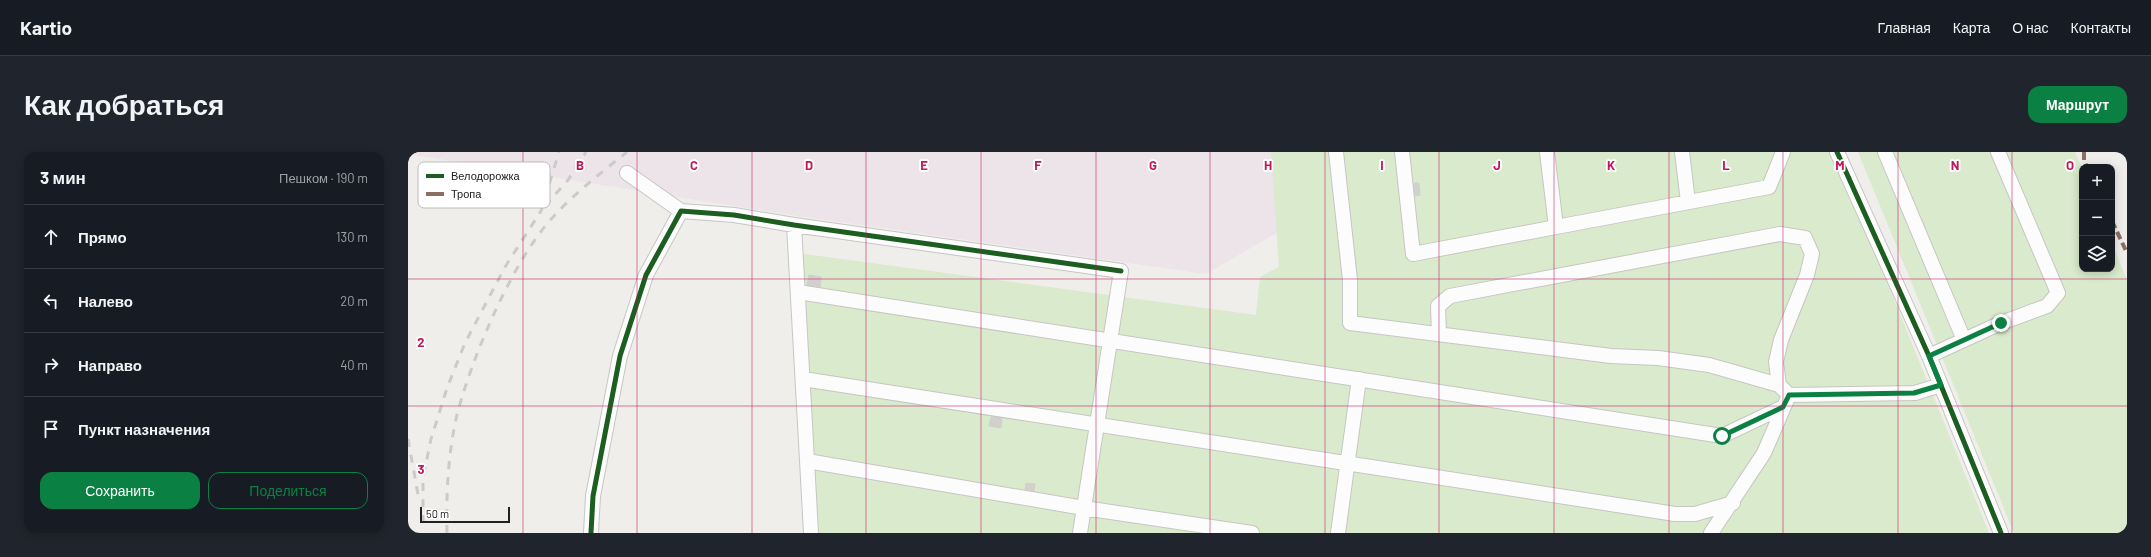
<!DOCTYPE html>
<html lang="ru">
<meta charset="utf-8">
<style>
:root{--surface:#171b24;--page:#20242c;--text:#f1f3f6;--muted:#9ea1a6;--line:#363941;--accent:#0b8043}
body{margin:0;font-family:Barlow,sans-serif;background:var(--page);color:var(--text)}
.controls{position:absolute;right:12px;top:12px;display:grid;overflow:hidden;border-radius:8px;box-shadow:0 2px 10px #0003}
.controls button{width:36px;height:36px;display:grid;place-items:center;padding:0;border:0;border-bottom:1px solid var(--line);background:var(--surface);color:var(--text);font:20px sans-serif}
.scale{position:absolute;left:12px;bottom:10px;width:90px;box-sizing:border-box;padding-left:4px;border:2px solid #212121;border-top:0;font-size:11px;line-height:14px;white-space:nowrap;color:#212121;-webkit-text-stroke:3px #fff;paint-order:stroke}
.stop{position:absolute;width:12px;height:12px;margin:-9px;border:3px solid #0b8043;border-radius:50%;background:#fff}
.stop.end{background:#0b8043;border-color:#fff;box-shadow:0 1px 4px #0008}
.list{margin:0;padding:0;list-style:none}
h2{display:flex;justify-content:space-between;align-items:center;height:52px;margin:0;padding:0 16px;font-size:17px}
h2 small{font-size:13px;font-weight:400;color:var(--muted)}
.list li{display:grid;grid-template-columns:26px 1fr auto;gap:12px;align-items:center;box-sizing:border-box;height:64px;padding:0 16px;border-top:1px solid var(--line)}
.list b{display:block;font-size:15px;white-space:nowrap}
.list em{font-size:13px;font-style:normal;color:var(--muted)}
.actions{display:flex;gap:8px;padding:12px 16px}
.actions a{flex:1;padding:9px 0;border:1px solid var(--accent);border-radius:12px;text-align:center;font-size:14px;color:var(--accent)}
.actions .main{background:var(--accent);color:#fff}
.icon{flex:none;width:22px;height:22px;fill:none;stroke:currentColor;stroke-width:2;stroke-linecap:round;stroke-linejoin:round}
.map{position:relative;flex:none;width:1719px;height:381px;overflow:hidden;border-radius:12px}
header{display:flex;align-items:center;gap:24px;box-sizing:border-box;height:56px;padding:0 20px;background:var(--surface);border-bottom:1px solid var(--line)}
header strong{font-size:19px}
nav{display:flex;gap:22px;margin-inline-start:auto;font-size:14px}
.intro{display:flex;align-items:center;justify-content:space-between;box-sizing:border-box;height:96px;padding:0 24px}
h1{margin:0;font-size:28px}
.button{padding:10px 18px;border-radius:12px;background:var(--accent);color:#fff;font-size:14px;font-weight:700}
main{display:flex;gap:24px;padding:0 24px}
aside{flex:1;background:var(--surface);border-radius:12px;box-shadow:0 2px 10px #0003}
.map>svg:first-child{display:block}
</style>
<header>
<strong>Kartio</strong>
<nav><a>Главная</a><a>Карта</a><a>О нас</a><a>Контакты</a></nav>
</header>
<div class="intro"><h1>Как добраться</h1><a class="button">Маршрут</a></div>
<main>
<aside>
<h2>3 мин<small>Пешком · 190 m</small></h2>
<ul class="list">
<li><svg class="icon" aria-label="ahead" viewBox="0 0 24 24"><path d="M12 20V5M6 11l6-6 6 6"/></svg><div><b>Прямо</b></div><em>130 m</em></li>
<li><svg class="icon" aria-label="left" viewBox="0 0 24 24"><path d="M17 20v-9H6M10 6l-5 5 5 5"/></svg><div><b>Налево</b></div><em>20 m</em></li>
<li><svg class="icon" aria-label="right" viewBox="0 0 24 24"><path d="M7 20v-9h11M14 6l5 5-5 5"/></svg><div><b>Направо</b></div><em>40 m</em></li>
<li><svg class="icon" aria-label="arrive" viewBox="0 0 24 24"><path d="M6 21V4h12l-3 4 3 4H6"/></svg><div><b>Пункт назначения</b></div></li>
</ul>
<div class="actions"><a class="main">Сохранить</a><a>Поделиться</a></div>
</aside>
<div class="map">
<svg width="1719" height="381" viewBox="0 0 1719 381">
<rect width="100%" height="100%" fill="#efeeeb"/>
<path fill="#ece4e8" d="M0,0H863L870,80L798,122L383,63L0,2Z"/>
<path fill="#daeacc" d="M863,0H1426L1581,381H398L382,100L848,163L852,125L871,115Z
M1450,0H1667L1674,16V117H1704V91L1719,128V381H1606Z"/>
<path fill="#d2d0cd" stroke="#d2d0cc" d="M1006,31H1011L1012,43L1007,44Z
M401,123L413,125L412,135L399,133Z
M583,265L594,266L593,276L581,274Z
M618,331L627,332L626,339L617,337Z"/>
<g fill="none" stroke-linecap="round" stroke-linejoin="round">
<defs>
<path id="minor" d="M928,0L942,128V171L1203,204L1250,206L1301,213L1371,233L1381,243
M994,0L1005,102L1148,75
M1139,0L1148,75L1361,35L1375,0
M1274,0L1280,50
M1429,0L1521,204L1593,381
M1477,0L1556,188
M219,21L273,59
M386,73L403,381
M390,140L1314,284L1375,255
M1031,182L1030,154L1042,144L1372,82L1397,86L1404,102L1399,123L1373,188L1368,210L1371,233
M1521,204L1593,171L1639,154L1650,141L1590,0
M395,227L1267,362H1287L1325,351
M399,309L676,356L844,381
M183,381L185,344L212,204L238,123L273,59L326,63L386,73L713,119L672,381
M930,381L951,227
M1303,381L1356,301L1381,243L1507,241L1533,233"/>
</defs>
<use href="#minor" stroke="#c6c6c4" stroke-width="16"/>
<use href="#minor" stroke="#fdfcfc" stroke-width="14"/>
<path stroke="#cbcbcb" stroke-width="3" stroke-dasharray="8 8" stroke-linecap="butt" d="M137,54L160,28L178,0
M0,287L11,348
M15,371V326L23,287L39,236L57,191L97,115L133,59L151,0
M39,381C38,343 40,304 48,267C62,209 105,107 146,64C168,40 194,20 219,0"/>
<path stroke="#8d6e63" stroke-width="4" stroke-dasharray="8 4" stroke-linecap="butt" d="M1676,0V8L1679,15
M1704,69L1719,101"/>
<defs>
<path id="cycleway" d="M1429,0L1521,204L1593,381
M183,381L185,344L212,204L238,123L273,59L326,63L386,73L713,119"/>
</defs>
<use href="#cycleway" stroke="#fff" stroke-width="8"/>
<use href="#cycleway" stroke="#1b5e20" stroke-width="5"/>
</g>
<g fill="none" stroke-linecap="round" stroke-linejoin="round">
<path stroke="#0b8043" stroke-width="5" d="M1314,284L1375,255L1381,243L1506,241L1533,233L1521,204L1593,171"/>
</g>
<path fill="none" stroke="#c2185b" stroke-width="1" stroke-opacity="0.55" d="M115,0V381M229,0V381M344,0V381M458,0V381M573,0V381M688,0V381M802,0V381M917,0V381M1031,0V381M1146,0V381M1261,0V381M1375,0V381M1490,0V381M1604,0V381M0,127H1719M0,254H1719"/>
<rect x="10" y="10" width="132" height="46" rx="6" fill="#fff" stroke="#bcbcbc" stroke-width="1"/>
<rect x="18" y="22" width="18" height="4" fill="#1b5e20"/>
<rect x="18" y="40" width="18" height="4" fill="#8d6e63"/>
<g font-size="11" fill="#212121">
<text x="43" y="28">Велодорожка</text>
<text x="43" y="46">Тропа</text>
</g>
<g font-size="13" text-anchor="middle" font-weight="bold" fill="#c2185b" stroke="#fff" stroke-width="3.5" stroke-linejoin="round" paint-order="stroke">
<text x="172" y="18">B</text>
<text x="286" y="18">C</text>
<text x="401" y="18">D</text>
<text x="516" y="18">E</text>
<text x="630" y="18">F</text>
<text x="745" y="18">G</text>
<text x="860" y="18">H</text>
<text x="974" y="18">I</text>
<text x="1089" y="18">J</text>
<text x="1203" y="18">K</text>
<text x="1318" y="18">L</text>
<text x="1432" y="18">M</text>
<text x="1547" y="18">N</text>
<text x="1662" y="18">O</text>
<text x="13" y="195">2</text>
<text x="13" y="322">3</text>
</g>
</svg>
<div class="controls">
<button>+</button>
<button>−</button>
<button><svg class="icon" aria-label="layers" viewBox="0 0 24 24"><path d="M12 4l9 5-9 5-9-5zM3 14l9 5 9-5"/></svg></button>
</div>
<div class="scale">50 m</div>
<div class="stop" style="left:1314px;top:284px"></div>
<div class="stop end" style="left:1593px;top:171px"></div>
</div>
</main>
